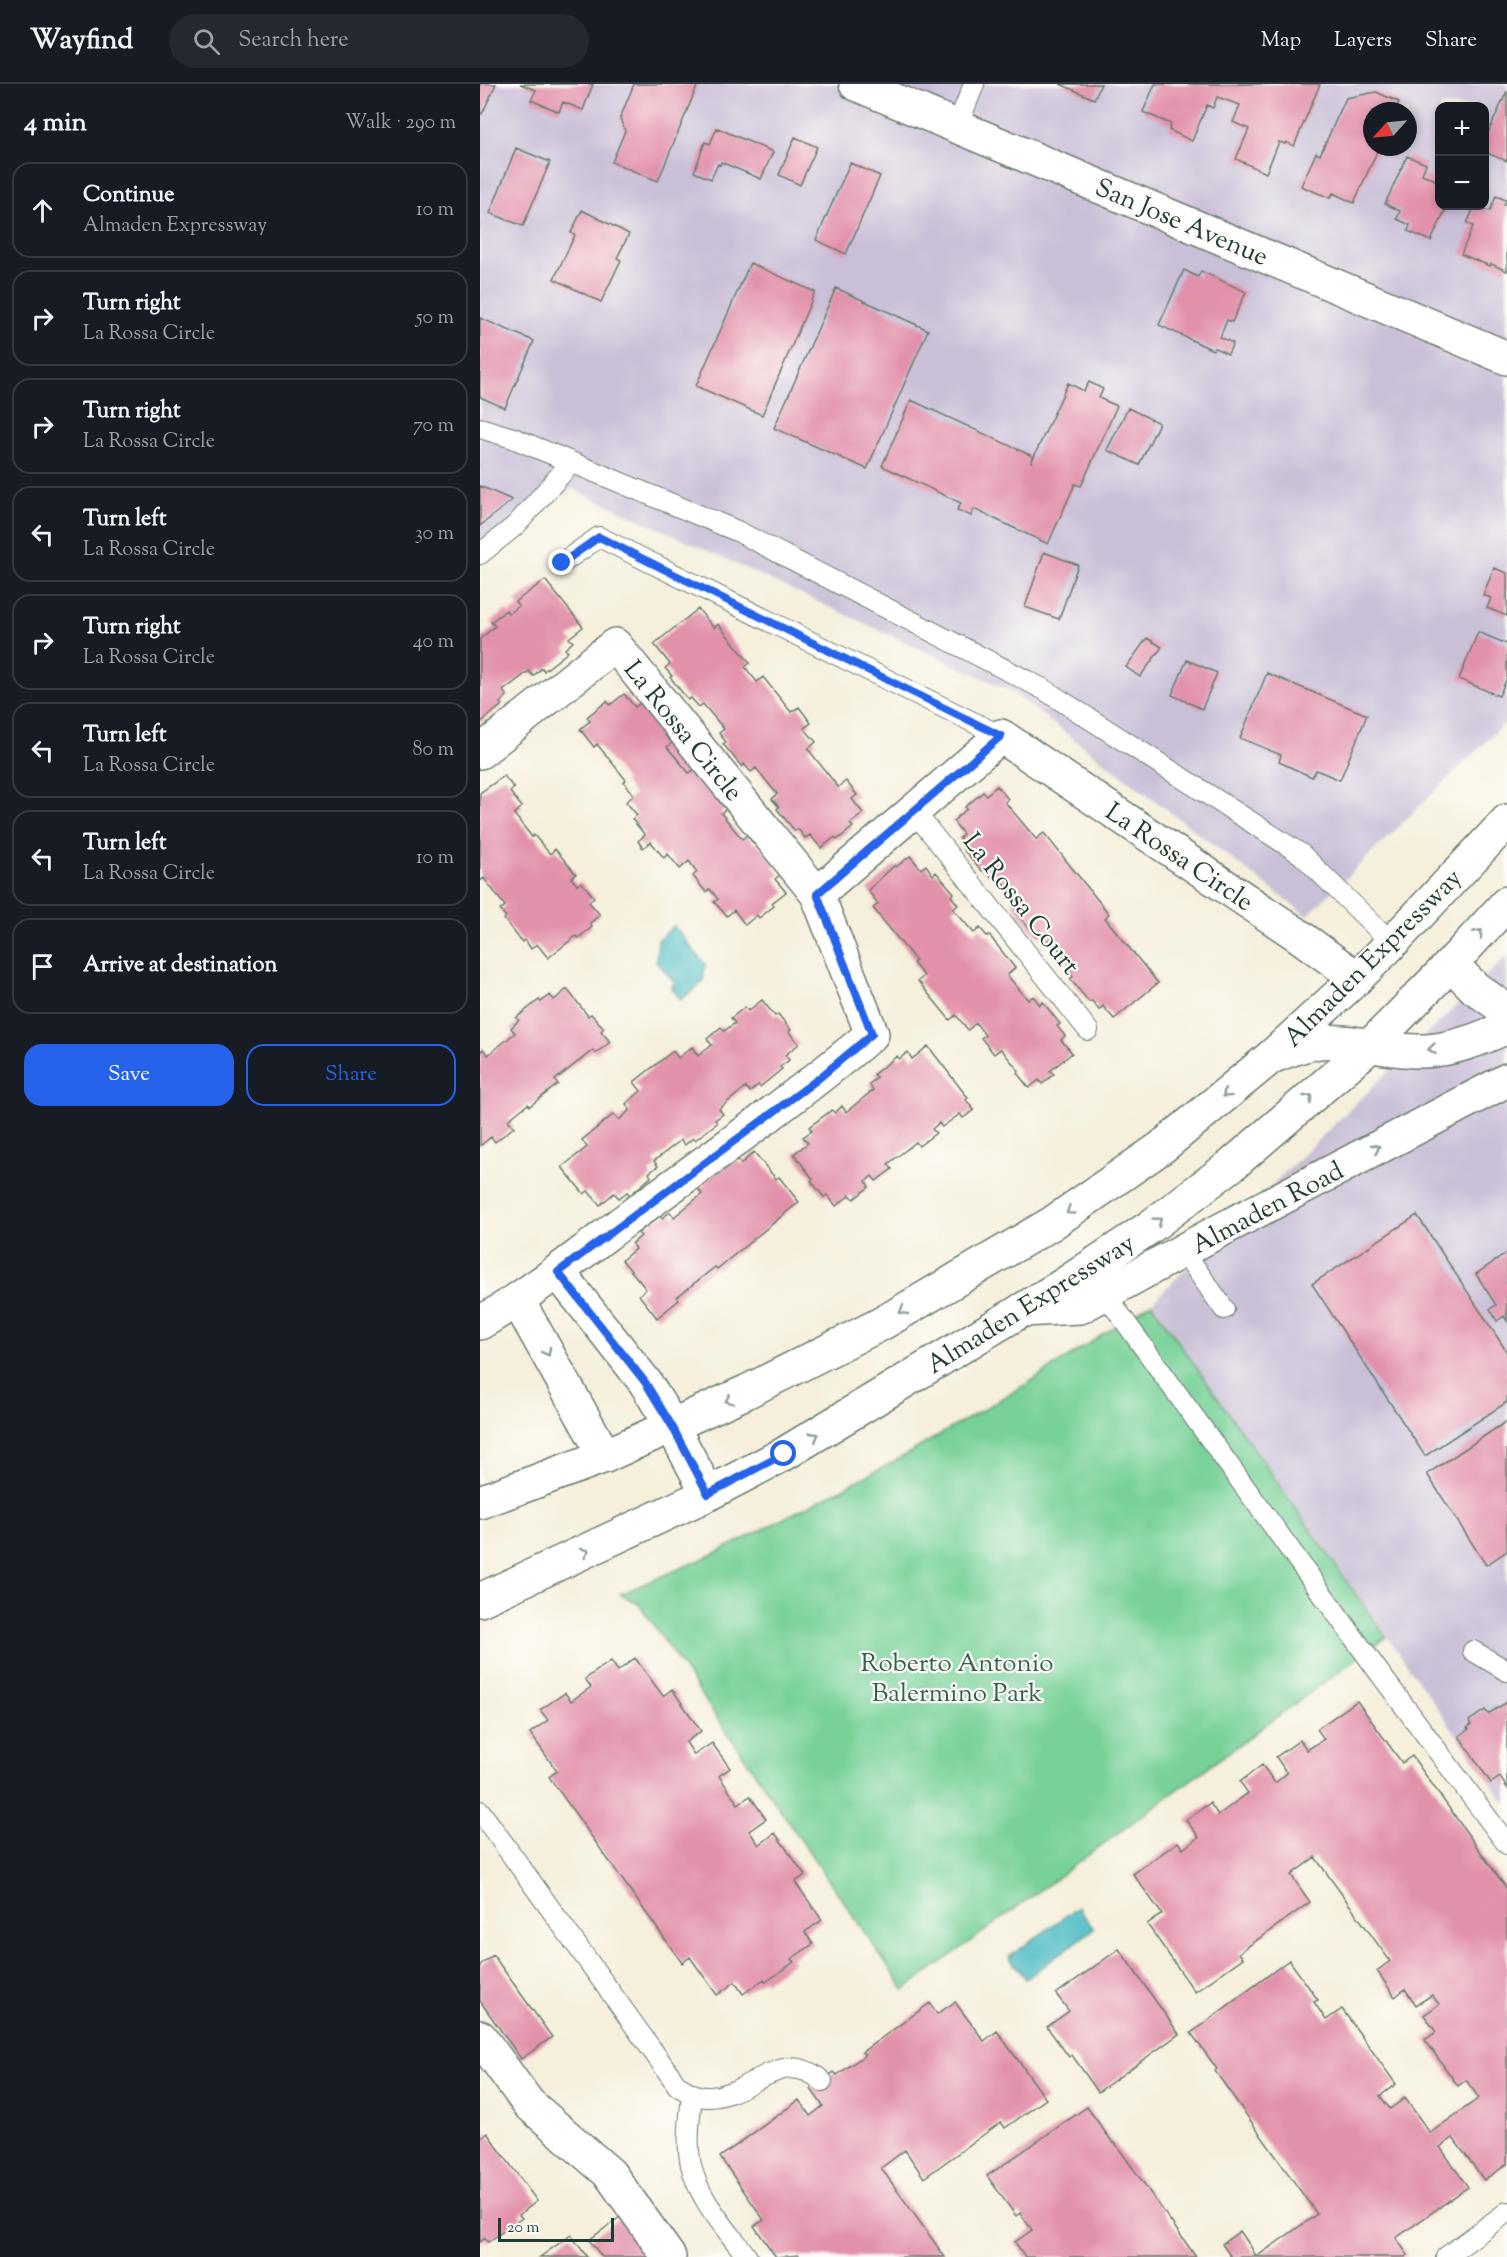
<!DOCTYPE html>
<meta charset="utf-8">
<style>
:root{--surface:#171b24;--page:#242831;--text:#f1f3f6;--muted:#9ea1a6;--line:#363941;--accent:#2563eb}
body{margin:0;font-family:"Sorts Mill Goudy",serif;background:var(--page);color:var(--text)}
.controls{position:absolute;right:18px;top:18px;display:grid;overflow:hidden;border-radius:12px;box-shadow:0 3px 9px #0003}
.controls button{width:54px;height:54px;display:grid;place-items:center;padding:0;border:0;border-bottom:2px solid var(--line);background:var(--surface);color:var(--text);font:30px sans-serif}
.compass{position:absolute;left:883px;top:18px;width:54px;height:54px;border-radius:50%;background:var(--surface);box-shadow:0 3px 9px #0003;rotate:243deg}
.scale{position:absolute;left:18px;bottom:15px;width:116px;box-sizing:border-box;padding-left:6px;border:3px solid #1f3d34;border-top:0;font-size:16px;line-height:21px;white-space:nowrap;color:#1f3d34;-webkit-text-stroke:4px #fdfcf7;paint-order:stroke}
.stop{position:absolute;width:18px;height:18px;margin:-14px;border:4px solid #2563eb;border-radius:50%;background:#fff}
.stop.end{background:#2563eb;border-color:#fff;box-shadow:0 2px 6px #0008}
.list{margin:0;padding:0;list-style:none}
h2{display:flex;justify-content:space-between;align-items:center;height:78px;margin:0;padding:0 24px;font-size:26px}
h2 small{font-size:20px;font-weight:400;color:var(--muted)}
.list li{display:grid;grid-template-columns:39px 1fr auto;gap:18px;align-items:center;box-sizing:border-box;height:96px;margin:0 12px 12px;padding:0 12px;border:2px solid var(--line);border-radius:18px}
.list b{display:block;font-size:22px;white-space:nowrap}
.list p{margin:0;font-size:20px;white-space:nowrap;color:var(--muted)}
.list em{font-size:20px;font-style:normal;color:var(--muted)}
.actions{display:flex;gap:12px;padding:18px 24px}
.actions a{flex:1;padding:14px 0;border:2px solid var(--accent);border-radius:18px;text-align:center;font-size:21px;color:var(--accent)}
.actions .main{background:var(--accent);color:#fff}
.icon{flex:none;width:33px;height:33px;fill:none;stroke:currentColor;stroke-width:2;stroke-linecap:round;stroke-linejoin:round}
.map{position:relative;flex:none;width:1027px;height:2173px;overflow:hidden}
header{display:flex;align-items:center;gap:36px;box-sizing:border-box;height:84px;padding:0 30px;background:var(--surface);border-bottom:2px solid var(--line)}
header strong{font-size:28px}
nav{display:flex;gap:33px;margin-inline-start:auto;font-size:21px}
.search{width:420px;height:54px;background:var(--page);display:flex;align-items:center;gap:15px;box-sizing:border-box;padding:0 21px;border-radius:33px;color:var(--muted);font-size:22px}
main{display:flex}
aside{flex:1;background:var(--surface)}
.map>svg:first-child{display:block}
</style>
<header>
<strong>Wayfind</strong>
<div class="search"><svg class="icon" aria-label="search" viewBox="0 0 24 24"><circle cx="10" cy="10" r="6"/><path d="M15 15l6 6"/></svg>Search here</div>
<nav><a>Map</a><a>Layers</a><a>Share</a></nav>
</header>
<main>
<aside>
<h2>4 min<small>Walk · 290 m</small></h2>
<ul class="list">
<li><svg class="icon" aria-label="ahead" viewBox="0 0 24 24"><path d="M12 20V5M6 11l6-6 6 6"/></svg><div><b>Continue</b><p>Almaden Expressway</p></div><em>10 m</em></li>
<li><svg class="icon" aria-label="right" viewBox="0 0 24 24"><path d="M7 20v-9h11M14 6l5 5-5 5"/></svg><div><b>Turn right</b><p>La Rossa Circle</p></div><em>50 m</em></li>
<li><svg class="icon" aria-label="right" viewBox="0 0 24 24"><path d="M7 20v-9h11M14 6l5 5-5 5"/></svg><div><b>Turn right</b><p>La Rossa Circle</p></div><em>70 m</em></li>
<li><svg class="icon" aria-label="left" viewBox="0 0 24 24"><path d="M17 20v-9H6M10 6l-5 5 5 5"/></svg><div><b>Turn left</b><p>La Rossa Circle</p></div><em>30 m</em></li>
<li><svg class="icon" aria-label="right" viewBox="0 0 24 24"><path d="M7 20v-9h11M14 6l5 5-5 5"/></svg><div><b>Turn right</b><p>La Rossa Circle</p></div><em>40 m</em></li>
<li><svg class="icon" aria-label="left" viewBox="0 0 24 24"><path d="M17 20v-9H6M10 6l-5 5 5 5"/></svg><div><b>Turn left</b><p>La Rossa Circle</p></div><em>80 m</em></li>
<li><svg class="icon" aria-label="left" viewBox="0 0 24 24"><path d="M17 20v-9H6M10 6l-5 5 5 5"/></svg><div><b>Turn left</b><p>La Rossa Circle</p></div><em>10 m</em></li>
<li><svg class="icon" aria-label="arrive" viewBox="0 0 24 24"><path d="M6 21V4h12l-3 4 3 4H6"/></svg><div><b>Arrive at destination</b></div></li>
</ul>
<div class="actions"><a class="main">Save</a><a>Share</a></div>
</aside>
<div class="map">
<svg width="1027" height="2173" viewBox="0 0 1027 2173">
<rect width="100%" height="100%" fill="#fdfcf7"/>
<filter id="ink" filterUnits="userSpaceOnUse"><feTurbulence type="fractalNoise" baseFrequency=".0167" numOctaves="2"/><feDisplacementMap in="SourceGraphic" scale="12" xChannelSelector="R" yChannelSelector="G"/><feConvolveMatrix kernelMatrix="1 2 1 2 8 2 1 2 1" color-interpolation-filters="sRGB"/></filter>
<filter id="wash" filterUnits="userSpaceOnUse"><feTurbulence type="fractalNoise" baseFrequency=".008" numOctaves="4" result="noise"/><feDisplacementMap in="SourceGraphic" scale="24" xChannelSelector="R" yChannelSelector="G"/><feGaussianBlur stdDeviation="1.35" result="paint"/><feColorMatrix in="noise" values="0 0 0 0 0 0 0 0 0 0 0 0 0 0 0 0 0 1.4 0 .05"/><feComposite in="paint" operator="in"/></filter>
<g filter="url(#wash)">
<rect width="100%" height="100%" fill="#f5efdb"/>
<path fill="#c9bfd7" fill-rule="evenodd" d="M0,0H1027V637L827,832L529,606L91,404L0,482ZM960,22H1004V122H960ZM892,27H928V63H892Z
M1027,872V1722L671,1219Z"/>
<path fill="#77d198" stroke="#4b8766" stroke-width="1.5" d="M671,1219L906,1553L424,1906L159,1520L140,1510L234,1470L410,1380L550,1298Z"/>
<path fill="#4cbbc3" stroke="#367c7c" stroke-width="1.5" d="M194,842L225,880L223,898L201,916L191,903L195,899L176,877L178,856Z
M598,1823L614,1845L546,1895L529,1873Z"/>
<g id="blocks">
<path fill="#e291aa" d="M0,0H16L2,30L0,29Z
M40,0H113L103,26L83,18L79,28L51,16L56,6Z
M154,0H218L178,97L132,78L145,47L140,34Z
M580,0H621L614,15Z
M675,0H840L814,62L806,58L805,60L799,58L786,89L756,75L769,45L753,38L760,21L737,13L733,24L727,21L712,57L689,46L691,40L663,28Z
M1027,7V77L1004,68V58Z
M896,8L919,18L915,27H892V63H899L874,119L853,109L850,114L821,102L836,69L840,71L866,14Z
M237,44L293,68L281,95L241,78L240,81L238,80L231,95L214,88L225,58L230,60Z
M315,53L337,63L320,101L299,91Z
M36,64L70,78L43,142L10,129Z
M927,72L946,80L942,90L960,98V122H967L951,157L928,147L930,141L917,135L920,127L905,120Z
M370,79L400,92L366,170L336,156Z
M1016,112L1026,116L1024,121L1027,122V187L1011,180L1010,182L981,170L993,142L987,139L995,122L1010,127Z
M102,126L149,150L137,174L141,176L121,218L74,195L95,151L91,149Z
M270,179L335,208L282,331L216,302Z
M704,186L718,193L721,187L766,208L752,238L747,236L740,253L753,259L748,270L735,264L733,266L679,241Z
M356,204L448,246L387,385L294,344Z
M0,234L54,257L25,324L0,313Z
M609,298L623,305L619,314L637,322L601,402L595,400L568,460L494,425L491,432L477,426L481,419L402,382L431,316L552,372L551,379L588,299L604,307Z
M648,324L679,339L659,381L627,366Z
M0,402L32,416L0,442Z
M564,468L598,481L579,535L545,523Z
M1014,484L1027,489V532L1007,524L1011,514L1003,511Z
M65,496L103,543L89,554L93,558L85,565L88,568L64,587L62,584L53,592L49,587L23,607L27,612L20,619L22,621L0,639V555L15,542L11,538L26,526L29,530L39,522L35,518Z
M218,525L234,544L238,540L270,579L265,583L277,598L283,593L311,628L319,623L331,639L324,644L336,658L328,665L358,703L366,697L377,711L372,715L383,729L370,740L373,743L357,756L355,753L341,764L330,751L325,754L318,745L315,747L297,725L299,723L292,715L297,710L276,684L271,688L264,680L262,683L243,660L246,658L239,649L244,645L223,620L219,623L211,614L208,616L190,593L192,592L185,584L190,580L174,560Z
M998,548L1027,560V594L1019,612L979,595Z
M667,554L682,563L660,593L646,583Z
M707,576L737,589L722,625L692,611Z
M787,589L887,631L860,696L836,686L832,693L799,678L801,671L760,654Z
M144,610L155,623L160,619L167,628L170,625L188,648L185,651L192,659L187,663L209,689L214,686L221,694L223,692L242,715L239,717L246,725L241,729L262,755L267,751L274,760L277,758L296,780L293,782L300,791L295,795L306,808L292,819L294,822L279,834L277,831L265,841L254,826L247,832L234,818L238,815L230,805L226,808L213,792L217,788L209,777L200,785L188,770L184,774L171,758L163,764L158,757L165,751L152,735L157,731L146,718L154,711L144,698L146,696L117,660L114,663L100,645L110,637L107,633L127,617L130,621Z
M24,692L34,704L30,708L42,723L34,730L52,753L54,751L70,770L75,765L96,790L91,794L97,801L101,798L114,813L109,818L120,831L110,839L112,843L98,854L96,852L68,874L57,860L51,865L45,856L42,858L24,835L26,833L20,826L25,822L4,794L0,797V709Z
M517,702L528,715L525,718L556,755L564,749L629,830L625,834L678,899L634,935L623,922L619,926L612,917L609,918L590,895L593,893L586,884L591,880L570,855L566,859L558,851L556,853L537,830L539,829L532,820L537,816L516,790L512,794L505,786L502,787L483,765L486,763L479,754L483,750L473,737L487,725L485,723L503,708L506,711Z
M430,772L441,785L446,781L453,791L456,788L474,809L471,812L478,821L473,825L494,849L500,844L507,852L509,851L535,884L527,891L548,916L553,912L560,921L563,918L580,940L577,942L585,952L581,956L592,969L570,987L574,990L562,1000L559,996L549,1004L537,989L539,987L521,965L514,970L501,954L505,951L496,939L488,946L476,931L470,936L438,897L444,892L433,879L436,877L393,824L398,820L388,806L415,781L416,783Z
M87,905L108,932L111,930L124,944L121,947L130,958L116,969L113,966L75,996L78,1000L50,1022L48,1020L28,1036L34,1043L15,1058L11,1053L0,1062V968L3,965L8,971L35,949L31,944L39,936L36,934L59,916L61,918L70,911L74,916Z
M282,916L295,932L298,930L311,946L309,948L319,960L305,971L309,976L300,983L302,985L280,1003L278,1001L270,1008L266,1003L239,1025L243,1030L235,1036L237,1039L215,1056L213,1054L205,1061L201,1056L174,1077L178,1082L169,1089L171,1093L150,1111L147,1108L139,1114L134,1109L120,1121L108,1107L104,1110L82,1083L107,1063L102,1056L134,1030L139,1036L150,1026L146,1020L161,1007L154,998L193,967L198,974L212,963L218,972L232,961L227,955L241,943L244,947L255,939L251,934L265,923L268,927Z
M448,962L488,1014L486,1016L494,1026L483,1034L480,1030L462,1043L459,1039L452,1045L456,1049L439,1062L436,1058L408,1080L412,1085L396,1097L392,1092L386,1097L389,1103L374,1115L370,1111L356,1122L347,1111L344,1113L331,1097L333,1095L314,1070L328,1059L323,1053L332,1047L329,1043L352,1026L355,1029L362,1022L366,1028L393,1006L389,1000L397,994L394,990L417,972L419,975L428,968L432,975Z
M274,1068L296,1095L299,1093L319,1118L237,1185L235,1183L197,1213L199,1216L177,1234L159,1211L166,1205L142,1176L155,1165L152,1160L161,1152L158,1149L180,1132L182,1134L190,1128L194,1133L222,1110L218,1105L226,1099L223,1096L256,1074L261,1080Z
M937,1131L1027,1268V1318L945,1372L832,1200Z
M1027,1169V1237L1024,1232L1017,1237L1010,1225L1016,1221L996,1190Z
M1027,1337V1467L1006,1481L947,1390Z
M155,1574L183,1612L192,1605L221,1647L206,1658L214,1671L232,1659L250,1684L239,1692L258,1720L270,1712L286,1735L269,1747L279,1761L295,1749L325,1791L315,1798L342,1836L325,1848L333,1860L311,1875L314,1878L286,1898L284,1895L263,1910L255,1898L237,1911L210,1873L202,1879L69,1693L77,1687L50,1649L68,1636L60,1626L85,1609L91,1617L111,1603L105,1595L131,1577L138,1587Z
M877,1617L922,1679L932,1672L1027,1805V2080L1004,2096L973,2054L960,2063L988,2103L916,2154L928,2171L925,2173H776L837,2130L735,1987L737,1985L711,1949L809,1876L838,1916L834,1918L846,1936L862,1925L916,2000L900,2012L910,2025L925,2014L950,2049L999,2014L986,1996L978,2002L945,1956L956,1948L944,1931L959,1920L952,1911L936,1921L925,1905L915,1913L897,1887L910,1877L835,1773L811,1791L830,1818L759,1869L763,1874L715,1908L667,1840L682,1830L653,1790L698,1758L703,1765L719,1753L706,1736L730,1719L738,1731L768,1709L760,1698L782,1681L795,1699L807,1689L796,1673L820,1656L827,1666L844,1655L837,1645Z
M1027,1618V1704L1020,1693L1011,1699L979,1652L989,1645L987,1644L991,1641L989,1637L1005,1626L1008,1630Z
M639,1865L699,1950L618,2008L592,1971L589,1973L567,1943L589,1927L576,1910Z
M13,1871L72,1953L41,1975L0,1917V1881Z
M475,1918L504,1957L517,1947L566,2015L525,2044L521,2038L444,2094L425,2066L401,2084L465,2173H320L319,2171L296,2173L274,2142L284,2136L240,2073L319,2016L330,2032L343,2022L331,2005L354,1988L357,1991L385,1971L382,1968L450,1919L457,1930Z
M607,2023L633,2059H635L716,2173H545L535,2158L552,2146L540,2129L536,2132L507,2092Z
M7,2049L57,2117L39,2131L42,2134L8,2158L5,2154L0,2158V2054Z
M140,2133L168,2173H122L109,2156Z
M760,2147L771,2163L776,2173H751L742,2160Z
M91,2151L107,2173H60Z"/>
</g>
</g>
<g filter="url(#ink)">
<use href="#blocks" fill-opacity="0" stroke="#6a7b6e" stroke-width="1.5"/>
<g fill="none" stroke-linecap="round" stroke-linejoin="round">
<defs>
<path id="service" d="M477,43L494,0
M0,344L33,354L257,447L563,605L821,770L912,859
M0,470L36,441L91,379
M82,479L119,453L521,652
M433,726L608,946
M704,1168L744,1225
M625,1210L898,1587L1027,1760
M993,1567L1027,1587
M0,1727L198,2002C208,2008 218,2014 229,2013C271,2012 301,1961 342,1997
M212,2010C210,2033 206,2058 211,2081C218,2115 247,2145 267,2173
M966,2173L1027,2128"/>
<path id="minor" d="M376,0L1027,274
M0,668L135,561L337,810L392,950C319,1011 241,1067 163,1123C109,1163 58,1205 0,1239
M337,810L521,652L815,849L877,894
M78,1188L165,1298L192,1342L228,1410
M38,1217L125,1372
M0,1953L48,2019L130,2090L189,2173"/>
<path id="tertiary" d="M971,880L995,904L1027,927
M791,973C806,967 822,960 839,958C874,955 908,968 944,967C973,966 1001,955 1027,943
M542,1226L600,1223L735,1149L1027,996"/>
<path id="primary" d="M0,1418L125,1372L266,1308L401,1240L571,1140L682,1063L791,973L877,894L912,859L1027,737
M0,1516L228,1410L304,1370L585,1200L670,1143L753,1080L890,962L971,880L1027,819"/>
</defs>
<use href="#service" stroke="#6a7b6e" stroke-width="22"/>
<use href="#minor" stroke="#6a7b6e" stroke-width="36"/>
<use href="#tertiary" stroke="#6a7b6e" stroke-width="36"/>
<use href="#primary" stroke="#6a7b6e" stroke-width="36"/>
<use href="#service" stroke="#fff" stroke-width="20"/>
<use href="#minor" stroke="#fff" stroke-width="33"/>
<use href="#tertiary" stroke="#fff" stroke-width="33"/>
<use href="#primary" stroke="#fff" stroke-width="33"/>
</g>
<defs><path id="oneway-chevron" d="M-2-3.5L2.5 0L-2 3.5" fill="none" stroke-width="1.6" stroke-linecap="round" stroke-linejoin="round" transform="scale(1.5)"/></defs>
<g stroke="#8f9e9a">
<use href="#oneway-chevron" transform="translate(999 849) rotate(-48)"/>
<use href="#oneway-chevron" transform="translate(952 965) rotate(174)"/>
<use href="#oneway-chevron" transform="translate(746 1010) rotate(140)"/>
<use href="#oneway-chevron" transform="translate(829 1014) rotate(-41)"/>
<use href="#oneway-chevron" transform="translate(896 1064) rotate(-28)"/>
<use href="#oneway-chevron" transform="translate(590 1127) rotate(145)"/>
<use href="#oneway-chevron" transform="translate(678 1137) rotate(-37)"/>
<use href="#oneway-chevron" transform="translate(423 1227) rotate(150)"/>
<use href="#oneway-chevron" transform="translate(67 1268) rotate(61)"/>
<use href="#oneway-chevron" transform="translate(249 1316) rotate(156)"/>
<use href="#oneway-chevron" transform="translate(335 1352) rotate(-31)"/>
<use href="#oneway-chevron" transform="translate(105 1468) rotate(-25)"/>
</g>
</g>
<g fill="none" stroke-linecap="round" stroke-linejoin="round" filter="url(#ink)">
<path stroke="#2563eb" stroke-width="8" d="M82,479L119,453L521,652L337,810L392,950L338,995L78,1188L165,1298L192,1342L228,1410L304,1370"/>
</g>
<g text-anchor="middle" stroke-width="4.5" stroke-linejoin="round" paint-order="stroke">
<g font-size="26" fill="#1f3d34" stroke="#fdfcf7">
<text transform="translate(702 137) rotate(23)" y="9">San Jose Avenue</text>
<text transform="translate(204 646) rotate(51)" y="9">La Rossa Circle</text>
<text transform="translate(700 772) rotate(34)" y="9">La Rossa Circle</text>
<text transform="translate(542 819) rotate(52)" y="9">La Rossa Court</text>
<text transform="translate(892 873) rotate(-45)" y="9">Almaden Expressway</text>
<text transform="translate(787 1123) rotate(-28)" y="9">Almaden Road</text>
<text transform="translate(550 1219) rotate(-32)" y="9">Almaden Expressway</text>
</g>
<g font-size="26" fill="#35624d" stroke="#fdfcf7">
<text x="477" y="1587">Roberto Antonio<tspan x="477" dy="30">Balermino Park</tspan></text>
</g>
</g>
</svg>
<div class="controls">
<button>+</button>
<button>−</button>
</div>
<svg class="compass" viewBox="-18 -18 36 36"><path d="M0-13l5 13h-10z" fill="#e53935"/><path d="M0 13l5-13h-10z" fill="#9ea1a6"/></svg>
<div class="scale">20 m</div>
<div class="stop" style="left:304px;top:1370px"></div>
<div class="stop end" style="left:82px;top:479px"></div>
</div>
</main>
